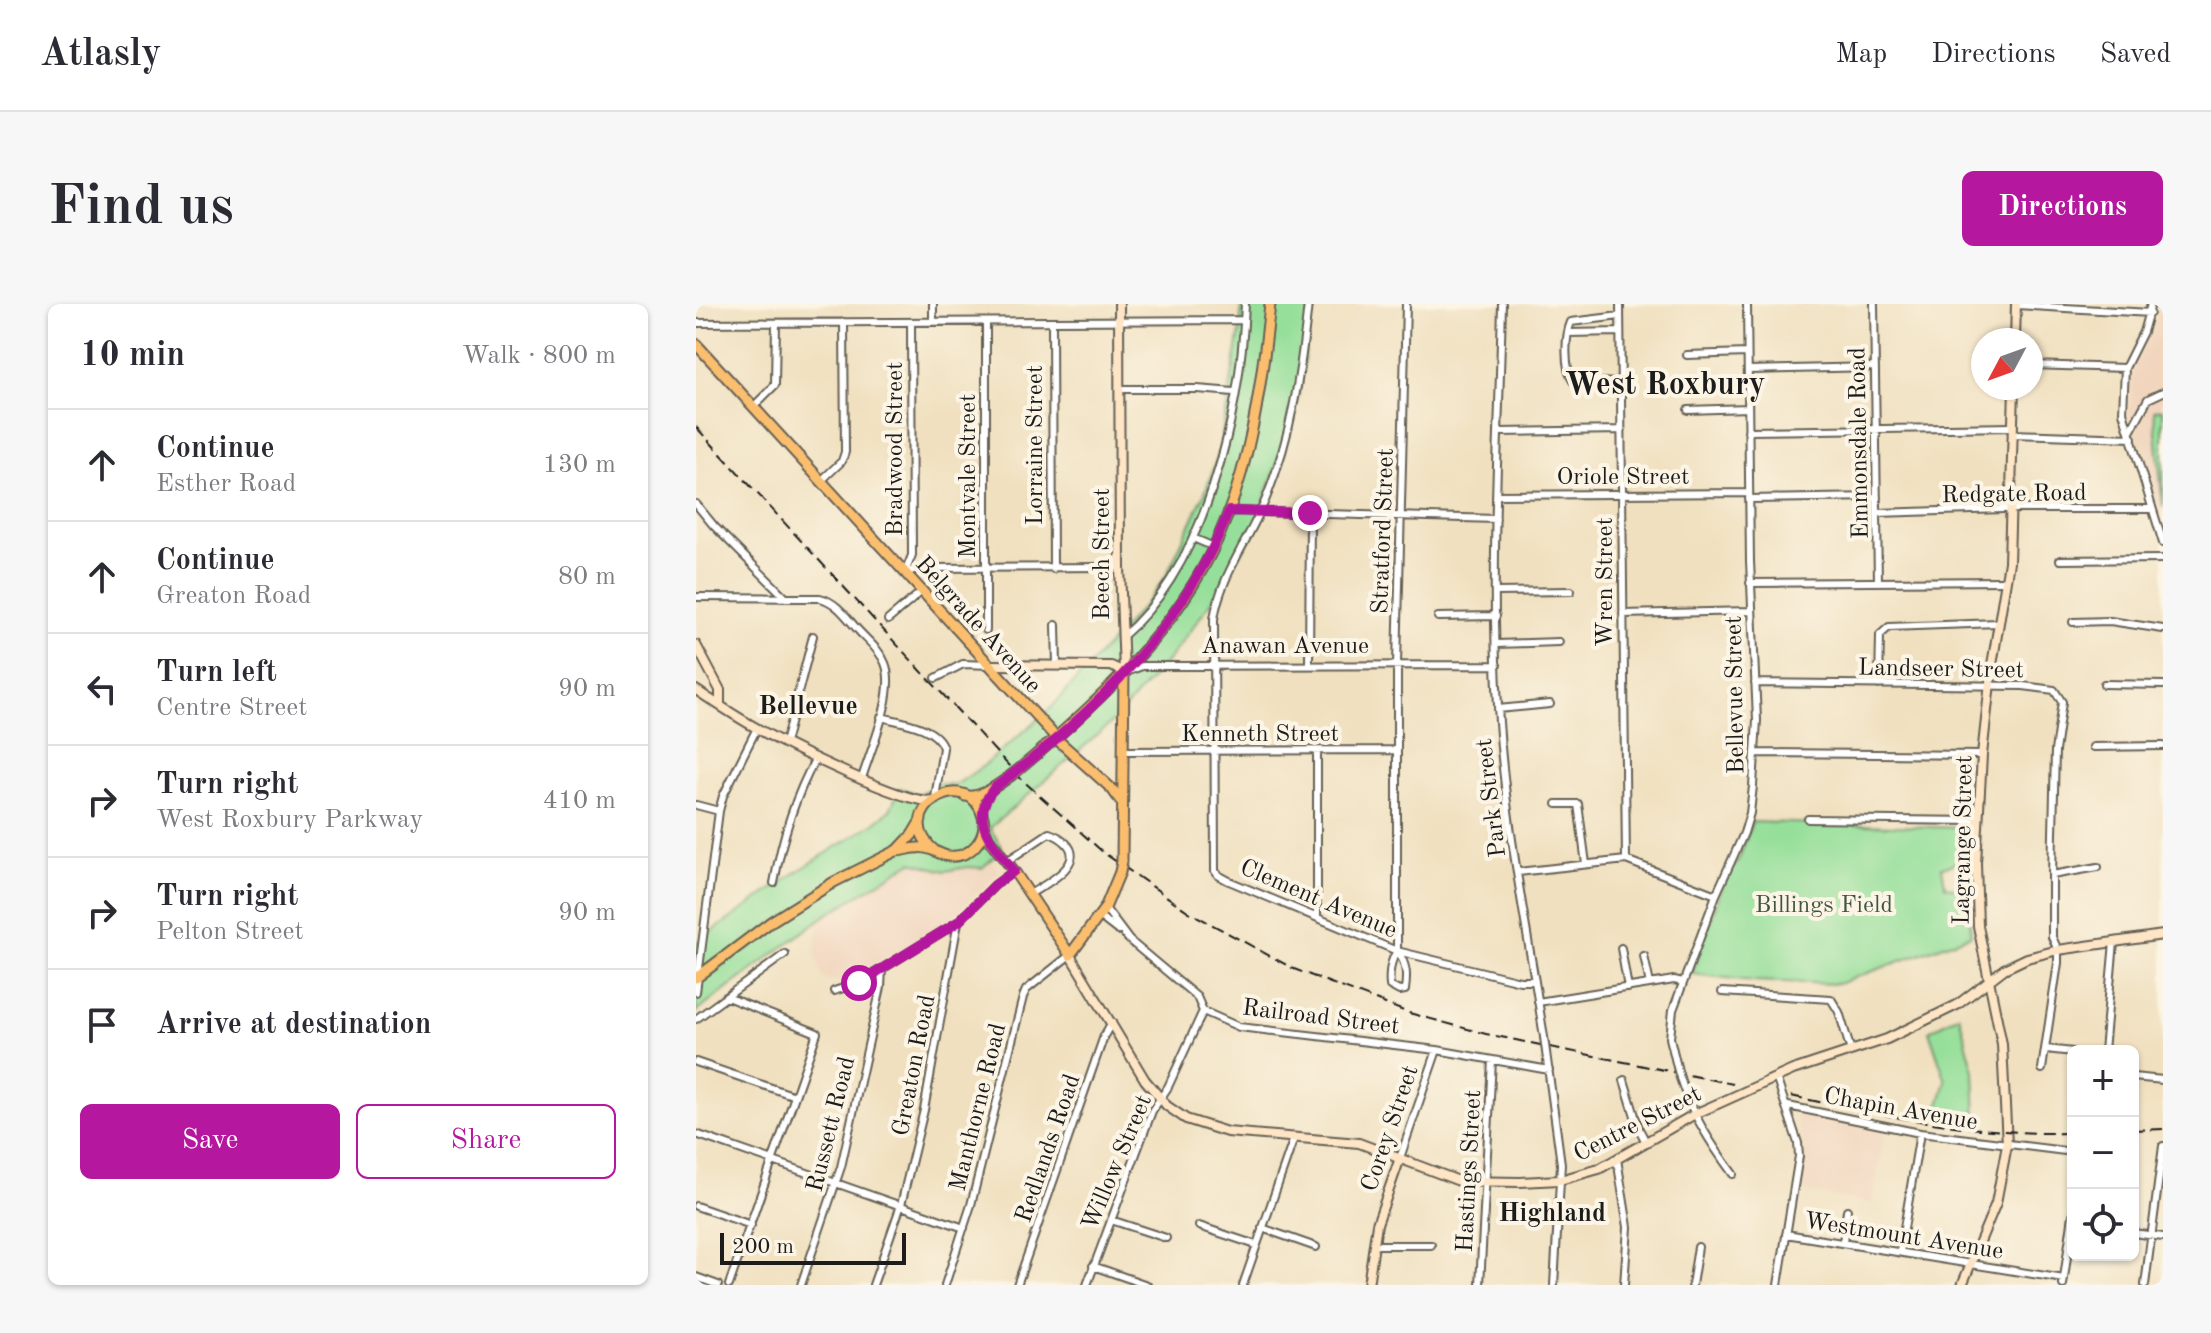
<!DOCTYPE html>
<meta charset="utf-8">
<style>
:root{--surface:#fff;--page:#f7f7f7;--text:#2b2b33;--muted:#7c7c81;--line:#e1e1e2;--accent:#b5179e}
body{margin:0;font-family:"Old Standard TT",serif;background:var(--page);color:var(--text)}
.controls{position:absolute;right:24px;bottom:24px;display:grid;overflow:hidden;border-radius:12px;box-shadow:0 2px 6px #0004}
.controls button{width:72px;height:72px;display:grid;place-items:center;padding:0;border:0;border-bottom:2px solid var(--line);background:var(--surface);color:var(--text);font:40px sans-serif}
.compass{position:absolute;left:1275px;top:24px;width:72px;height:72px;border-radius:50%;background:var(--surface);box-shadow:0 2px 6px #0004;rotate:229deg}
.scale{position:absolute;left:24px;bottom:20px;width:186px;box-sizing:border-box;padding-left:8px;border:4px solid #1c1c1c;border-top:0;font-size:22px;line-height:28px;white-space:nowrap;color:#1c1c1c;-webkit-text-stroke:6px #fcf5e5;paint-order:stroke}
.stop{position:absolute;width:24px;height:24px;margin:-18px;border:6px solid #b5179e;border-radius:50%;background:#fff}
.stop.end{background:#b5179e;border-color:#fff;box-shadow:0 2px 8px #0008}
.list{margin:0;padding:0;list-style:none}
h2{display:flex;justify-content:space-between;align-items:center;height:104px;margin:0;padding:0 32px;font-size:34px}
h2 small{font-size:26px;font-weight:400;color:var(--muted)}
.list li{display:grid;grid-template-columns:52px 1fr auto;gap:24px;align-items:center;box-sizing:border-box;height:112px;padding:0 32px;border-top:2px solid var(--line)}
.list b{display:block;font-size:30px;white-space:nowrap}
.list p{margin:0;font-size:26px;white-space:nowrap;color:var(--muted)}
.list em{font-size:26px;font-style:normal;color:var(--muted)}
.actions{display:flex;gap:16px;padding:24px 32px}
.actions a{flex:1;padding:18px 0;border:2px solid var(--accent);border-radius:12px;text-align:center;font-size:28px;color:var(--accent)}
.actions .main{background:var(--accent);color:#fff}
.icon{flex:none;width:44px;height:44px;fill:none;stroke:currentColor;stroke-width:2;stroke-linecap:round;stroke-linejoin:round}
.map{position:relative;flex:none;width:1467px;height:981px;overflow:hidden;border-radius:12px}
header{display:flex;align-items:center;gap:48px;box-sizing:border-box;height:112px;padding:0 40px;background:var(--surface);border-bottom:2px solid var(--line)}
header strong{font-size:38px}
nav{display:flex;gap:44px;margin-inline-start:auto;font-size:28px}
.intro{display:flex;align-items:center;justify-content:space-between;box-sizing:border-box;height:192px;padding:0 48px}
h1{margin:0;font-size:56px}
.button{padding:20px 36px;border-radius:12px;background:var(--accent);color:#fff;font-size:28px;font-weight:700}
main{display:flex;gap:48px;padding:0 48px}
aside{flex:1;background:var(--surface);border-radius:12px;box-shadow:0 2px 6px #0004}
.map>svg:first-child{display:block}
</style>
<header>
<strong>Atlasly</strong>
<nav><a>Map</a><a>Directions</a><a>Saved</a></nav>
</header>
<div class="intro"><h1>Find us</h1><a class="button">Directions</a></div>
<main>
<aside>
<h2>10 min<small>Walk · 800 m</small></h2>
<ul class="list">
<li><svg class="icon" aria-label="ahead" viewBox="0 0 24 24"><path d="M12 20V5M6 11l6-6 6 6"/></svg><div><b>Continue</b><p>Esther Road</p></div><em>130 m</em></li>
<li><svg class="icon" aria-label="ahead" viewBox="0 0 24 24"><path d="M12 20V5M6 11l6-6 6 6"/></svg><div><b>Continue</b><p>Greaton Road</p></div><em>80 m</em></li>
<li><svg class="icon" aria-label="left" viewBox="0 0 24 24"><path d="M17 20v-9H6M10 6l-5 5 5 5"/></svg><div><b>Turn left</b><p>Centre Street</p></div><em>90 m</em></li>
<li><svg class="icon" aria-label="right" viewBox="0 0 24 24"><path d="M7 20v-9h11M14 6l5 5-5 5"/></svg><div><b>Turn right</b><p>West Roxbury Parkway</p></div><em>410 m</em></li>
<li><svg class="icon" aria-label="right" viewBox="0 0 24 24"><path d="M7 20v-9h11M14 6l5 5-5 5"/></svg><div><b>Turn right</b><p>Pelton Street</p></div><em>90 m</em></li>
<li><svg class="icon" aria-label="arrive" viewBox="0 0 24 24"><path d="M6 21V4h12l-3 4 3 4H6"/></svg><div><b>Arrive at destination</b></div></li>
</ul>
<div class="actions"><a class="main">Save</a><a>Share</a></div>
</aside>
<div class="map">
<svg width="1467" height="981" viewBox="0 0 1467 981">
<rect width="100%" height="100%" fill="#fcf5e5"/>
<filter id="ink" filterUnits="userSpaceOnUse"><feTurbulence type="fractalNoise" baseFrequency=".0125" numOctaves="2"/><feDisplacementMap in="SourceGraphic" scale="16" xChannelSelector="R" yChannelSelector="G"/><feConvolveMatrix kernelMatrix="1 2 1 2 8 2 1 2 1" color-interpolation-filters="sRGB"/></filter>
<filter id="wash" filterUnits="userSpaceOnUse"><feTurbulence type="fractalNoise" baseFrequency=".006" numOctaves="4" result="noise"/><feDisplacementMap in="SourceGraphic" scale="32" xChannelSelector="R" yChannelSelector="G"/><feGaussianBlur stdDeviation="1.8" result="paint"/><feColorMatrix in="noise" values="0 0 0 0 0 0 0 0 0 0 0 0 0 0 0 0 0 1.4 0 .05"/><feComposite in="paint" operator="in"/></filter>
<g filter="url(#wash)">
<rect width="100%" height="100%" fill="#f0e0bf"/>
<path fill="#f1d5bd" d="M1463,0H1467V226L1433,109L1436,66L1462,13Z
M209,553L287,555L297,559L303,568L242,626L145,678L128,675L118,649L123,626L111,604Z
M1104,807L1189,827L1176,899L1103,886L1109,847L1100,814V810Z"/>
<path fill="#96df9a" stroke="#597e5b" stroke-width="2" d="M546,0H615L607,65L600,102L569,195L567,212L554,236L532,266L522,289L475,352L422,413L294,524L307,545L286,564L272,563L249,567L216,558L127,613L0,708V639L96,571L178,519L194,506L204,484L222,490L242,480H261L290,460L355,404L452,297L470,272L508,191L523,148L544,27Z
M1467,105V203L1458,106Z
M1056,518L1271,524V556L1246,563L1249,582L1272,586L1275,631L1142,680L1056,677L996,670L1027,581L1044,553Z
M1263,711L1278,767L1280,817L1240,812L1250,777L1233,727Z"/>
</g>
<g filter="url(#ink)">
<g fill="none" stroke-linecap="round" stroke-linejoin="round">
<defs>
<path id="street" d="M612,0C605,66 596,130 571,192C555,233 524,272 518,315L519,567L522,571L533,577L701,647L824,677H839
M806,0C803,133 794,268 802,402C808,513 831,624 848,733
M924,0L930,556
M1178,0L1182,278
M1455,0L1447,28L1429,64L1427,108L1467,239
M1320,1L1454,9
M924,12L875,18C869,32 868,65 877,77L924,79
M356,17L357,265
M237,18V0
M0,19L548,16
M872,29L924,28
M991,51L1051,49
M1335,61L1429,64
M1052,66L1178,63
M425,85H501L538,88
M57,103L79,81L80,19
M992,106L1052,104
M1052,127L1317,123
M803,128L924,126
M1434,128L1452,95L1467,88
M1316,130L1436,134
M125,177L146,157L149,148L148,18
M801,191L1053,189
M1053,195L1181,193
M0,200L18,222L90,294
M533,207L800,215
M1181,209L1308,205H1455
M497,234L518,243
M1364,256L1467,255
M212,268L224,264L424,263
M209,269L216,251L215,19
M1054,279L1310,277
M800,288L875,287
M0,293L124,294C141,298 151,314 162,326C171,336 184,346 189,359C201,387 175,445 166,474
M927,310L1055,307
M742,313L800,312
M192,316L226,287
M1377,318L1414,317L1467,325
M360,321L361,362
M290,326V18
M426,333C511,261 545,107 549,0
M801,340L863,338
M613,361L614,209
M433,367L446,362L801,361
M240,374L267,360L294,361
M1059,379L1327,382L1358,386L1366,398L1359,447L1356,571V633L1362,646V659L1346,765
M1408,380L1467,381
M1183,381L1184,331L1193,323L1302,319
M802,405L854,400
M185,413C204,418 241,422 247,444L239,494
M89,439L117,332
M1397,443L1467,442
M426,447L701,446
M621,447V613
M1059,449L1286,451
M861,500H882L890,560
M0,501L23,507
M1112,515L1281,517
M311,557L353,529C360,531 365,534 370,539C391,560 348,581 334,590
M822,568L930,556L1020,591
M1356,571L1402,563
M78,579C86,534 98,494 120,454
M409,604L433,636L501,693L507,707
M404,613L422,627
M925,644L932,684
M702,648C711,661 711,671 709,686L703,687L694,682C693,671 694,657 701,647V361L710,0
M948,652L954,680
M138,687L163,679L262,618
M0,688L23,507L27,492L61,424
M1026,688L1135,695L1143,708L1155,747
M31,693L121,729L33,981
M842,698L978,676L987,678
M507,707L543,723L741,746
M0,715L89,650
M1350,745L1377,748
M1408,747L1418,638
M850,748L865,860L858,981
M0,758L99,792
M981,763L974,734L977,706L1020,591L1048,529L1054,509L1057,482L1061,416L1054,257L1051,0
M1080,773L1102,839L1103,852L1082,981
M1437,773L1467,776
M984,774C995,809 1015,840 1037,870
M928,776L943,825L950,838
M1092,802L1224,829L1377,848
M0,830L268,924
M704,854L741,746L853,766
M921,855L932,923L928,981
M0,902L55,921
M415,916L470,934
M503,922L560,941
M566,924L620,943
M1437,929L1467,933
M1090,930L1368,975
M1147,939L1151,906
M678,941H735
M1204,948L1224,829
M397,962L451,981
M0,973L22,981
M105,981L145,863L185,683L186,665
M177,981L205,901L228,806L262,618L299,581L318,567
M249,981L275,901L327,693L330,686L374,651
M321,981L408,732L416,718
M391,981L456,807L472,783L507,707
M547,981L598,834
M784,981L796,756
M996,981L1002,943
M1367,981L1377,911
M1449,981L1467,842"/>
<path id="secondary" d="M423,0L424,263L428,368
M1319,36L1320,0
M0,341L24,386V401
M294,361L415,362L428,368
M0,386C21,400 42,414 64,426C90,441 214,503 236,496
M374,651L449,776L471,802L490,815L531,828L663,839L763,877L824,878L864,876L903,865L999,810L1059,783L1097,766L1191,735L1261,701L1308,665L1331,654L1362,646L1467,631
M672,981L681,920L704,854
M1266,981L1300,899L1311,841L1306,740L1282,622L1280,559L1286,451L1296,361L1313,258L1318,84"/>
<path id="primary" d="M0,40L365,439L416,485L426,499
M321,467C400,401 481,327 523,232C555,159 566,79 574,0
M269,492C286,494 300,482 313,473
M288,523L292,534L318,567L374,651L409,604L424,568
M199,547C209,547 220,542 229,544C238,545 244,551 252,552C274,555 292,534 287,513C273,459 191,507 239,547
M426,557L428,368
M0,674L76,617L138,578L202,546L216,531L225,516"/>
</defs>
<use href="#street" stroke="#666155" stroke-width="10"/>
<use href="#secondary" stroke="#666155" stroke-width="12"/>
<use href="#primary" stroke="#666155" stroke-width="13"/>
<use href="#street" stroke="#fff" stroke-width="6"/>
<use href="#secondary" stroke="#fde5c5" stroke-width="8"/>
<use href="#primary" stroke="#fabe6e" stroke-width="9"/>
<path stroke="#1c1c1c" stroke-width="2" stroke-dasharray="12 6" stroke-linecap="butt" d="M0,123L325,475L408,549L493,608L598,665L713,709L790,730L1037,780
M1095,792C1188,812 1281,831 1377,829
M1437,826L1467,825"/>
<defs>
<path id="street-bridge" d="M848,733L850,748
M981,763L984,774"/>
<path id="primary-bridge" d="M313,473L321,467
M424,568L426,557"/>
</defs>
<use href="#street-bridge" stroke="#666155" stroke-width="10" stroke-linecap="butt"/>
<use href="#primary-bridge" stroke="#666155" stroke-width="13" stroke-linecap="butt"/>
<use href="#street-bridge" stroke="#fff" stroke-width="6"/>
<use href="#primary-bridge" stroke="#fabe6e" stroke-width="9"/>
</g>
</g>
<g fill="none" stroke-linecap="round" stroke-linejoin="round" filter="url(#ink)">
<path stroke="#b5179e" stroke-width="10" d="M163,679L262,618L299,581L318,567C298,540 271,518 298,484C395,413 489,321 533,207L614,209"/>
</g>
<g text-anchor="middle" stroke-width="8" stroke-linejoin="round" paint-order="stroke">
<g font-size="24" fill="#1c1c1c" stroke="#fcf5e5">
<text transform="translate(1162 139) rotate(-91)" y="8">Emmonsdale Road</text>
<text transform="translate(338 141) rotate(-90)" y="8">Lorraine Street</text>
<text transform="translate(198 145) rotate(-90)" y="8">Bradwood Street</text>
<text transform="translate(271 172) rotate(-90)" y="8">Montvale Street</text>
<text x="927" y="180">Oriole Street</text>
<text transform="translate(1318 189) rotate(-1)" y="8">Redgate Road</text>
<text transform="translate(686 227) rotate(-88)" y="8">Stratford Street</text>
<text transform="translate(405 250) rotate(-90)" y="8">Beech Street</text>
<text transform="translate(908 278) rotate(-90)" y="8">Wren Street</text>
<text transform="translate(283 320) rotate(48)" y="8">Belgrade Avenue</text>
<text x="589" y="349">Anawan Avenue</text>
<text transform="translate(1245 364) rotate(1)" y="8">Landseer Street</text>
<text transform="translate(1038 391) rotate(-91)" y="8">Bellevue Street</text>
<text x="564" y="437">Kenneth Street</text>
<text transform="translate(794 494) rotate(-97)" y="8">Park Street</text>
<text transform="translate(1266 536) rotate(-89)" y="8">Lagrange Street</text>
<text transform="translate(623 594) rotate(23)" y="8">Clement Avenue</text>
<text transform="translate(625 712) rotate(7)" y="8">Railroad Street</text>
<text transform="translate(217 761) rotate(-79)" y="8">Greaton Road</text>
<text transform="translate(281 803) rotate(-76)" y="8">Manthorne Road</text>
<text transform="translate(1205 804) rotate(10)" y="8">Chapin Avenue</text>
<text transform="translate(941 819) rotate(-27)" y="8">Centre Street</text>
<text transform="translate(134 820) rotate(-76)" y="8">Russett Road</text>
<text transform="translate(693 824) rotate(-71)" y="8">Corey Street</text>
<text transform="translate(351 844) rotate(-71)" y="8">Redlands Road</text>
<text transform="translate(420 858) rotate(-67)" y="8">Willow Street</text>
<text transform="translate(772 867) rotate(-87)" y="8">Hastings Street</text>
<text transform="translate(1208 931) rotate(9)" y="8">Westmount Avenue</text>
</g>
<g font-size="24" fill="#415642" stroke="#fcf5e5">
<text x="1128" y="608">Billings Field</text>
</g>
<g font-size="26" font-weight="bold" fill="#1c1c1c" stroke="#fcf5e5">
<text x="112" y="410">Bellevue</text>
<text x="856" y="917">Highland</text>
</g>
<g font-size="32" font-weight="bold" fill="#1c1c1c" stroke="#fcf5e5">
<text x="969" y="90">West Roxbury</text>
</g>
</g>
</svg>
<div class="controls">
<button>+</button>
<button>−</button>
<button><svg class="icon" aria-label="locate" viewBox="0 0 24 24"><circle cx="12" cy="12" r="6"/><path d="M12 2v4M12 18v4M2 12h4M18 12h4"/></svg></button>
</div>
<svg class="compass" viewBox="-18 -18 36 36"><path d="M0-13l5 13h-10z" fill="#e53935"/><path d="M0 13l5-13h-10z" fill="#7c7c81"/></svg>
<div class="scale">200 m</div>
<div class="stop" style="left:163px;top:679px"></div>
<div class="stop end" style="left:614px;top:209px"></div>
</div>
</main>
